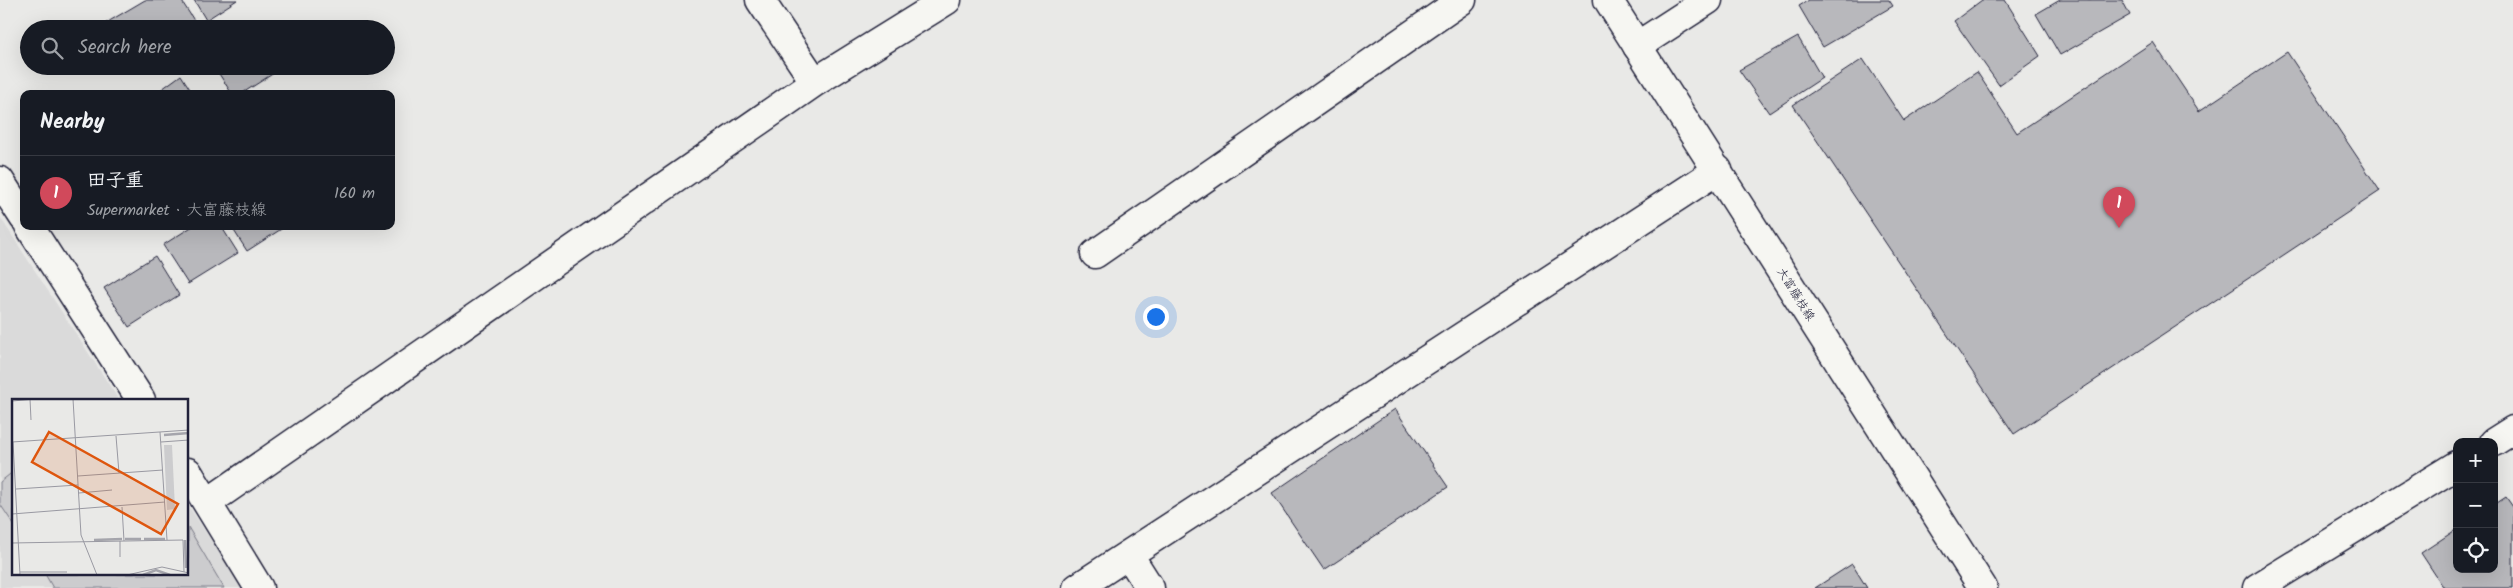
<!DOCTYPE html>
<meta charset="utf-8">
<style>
:root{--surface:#171b24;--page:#242831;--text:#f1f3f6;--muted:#9ea1a6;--line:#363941;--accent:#d1495b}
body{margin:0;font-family:Kalam,"Klee One",sans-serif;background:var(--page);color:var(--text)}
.controls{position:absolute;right:15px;bottom:15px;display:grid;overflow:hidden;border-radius:10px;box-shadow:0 5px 20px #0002}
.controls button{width:45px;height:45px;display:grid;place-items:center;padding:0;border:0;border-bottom:1px solid var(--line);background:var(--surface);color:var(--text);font:25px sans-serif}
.you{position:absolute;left:1155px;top:316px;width:18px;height:18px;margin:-12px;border:4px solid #fff;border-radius:50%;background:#1a73e8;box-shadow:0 0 0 8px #1a73e833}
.badge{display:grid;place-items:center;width:32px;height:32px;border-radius:50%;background:var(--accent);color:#fff;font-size:16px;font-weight:700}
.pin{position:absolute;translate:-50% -41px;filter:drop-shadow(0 1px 2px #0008)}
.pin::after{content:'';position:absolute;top:26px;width:18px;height:15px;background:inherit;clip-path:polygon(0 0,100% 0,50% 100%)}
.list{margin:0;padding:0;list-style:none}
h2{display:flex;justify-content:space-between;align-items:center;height:65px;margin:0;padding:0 20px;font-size:21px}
h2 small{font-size:16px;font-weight:400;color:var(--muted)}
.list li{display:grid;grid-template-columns:32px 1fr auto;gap:15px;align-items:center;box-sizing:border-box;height:75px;padding:0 20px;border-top:1px solid var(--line)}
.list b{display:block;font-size:19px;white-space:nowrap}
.list p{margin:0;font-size:16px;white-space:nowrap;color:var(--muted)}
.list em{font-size:16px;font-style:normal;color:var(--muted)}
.icon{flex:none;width:28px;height:28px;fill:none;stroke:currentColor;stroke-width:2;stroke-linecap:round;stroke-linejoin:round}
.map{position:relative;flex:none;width:2513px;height:588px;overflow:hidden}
.search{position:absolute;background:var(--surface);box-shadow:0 5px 20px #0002;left:20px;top:20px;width:375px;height:55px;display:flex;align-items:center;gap:12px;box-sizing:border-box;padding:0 18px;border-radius:28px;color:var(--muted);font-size:19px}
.panel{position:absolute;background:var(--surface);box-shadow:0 5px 20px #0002;left:20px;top:90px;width:375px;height:140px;border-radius:10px}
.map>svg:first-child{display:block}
</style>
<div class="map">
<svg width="2513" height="588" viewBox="0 0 2513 588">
<rect width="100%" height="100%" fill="#e9e9e7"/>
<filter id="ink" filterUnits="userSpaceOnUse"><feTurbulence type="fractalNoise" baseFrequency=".02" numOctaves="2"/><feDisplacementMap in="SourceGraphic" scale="10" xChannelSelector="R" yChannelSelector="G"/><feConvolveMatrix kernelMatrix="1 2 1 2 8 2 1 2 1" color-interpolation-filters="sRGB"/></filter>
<g filter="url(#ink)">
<path fill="#dadada" d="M0,217L119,400H14V574H188V505L242,588H0Z"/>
<path fill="#ccccce" stroke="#777784" d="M14,471V525L0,504V482Z
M188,527L224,588H53L45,574H188Z"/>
<path fill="#b8b8bc" stroke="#22223b" d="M145,0H181L195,22L183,29H110L106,23Z
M194,0H237L206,20Z
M1809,0H1889L1893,6L1823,47L1799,6Z
M1982,0H2005L2040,56L1999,85L1954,21Z
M2060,0H2122L2130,15L2060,55L2036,14Z
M1798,37L1822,78L1769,113L1739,70Z
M2153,42L2199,111L2287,52L2380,191L2014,434L1793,105L1863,59L1904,121L1977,72L2017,133Z
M214,66H285L241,94H232Z
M181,75L193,94H155Z
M193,226H221L238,253L188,284L163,245Z
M231,226H286L247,251Z
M155,256L179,295L129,327L104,288Z
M1395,409L1448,487L1324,570L1272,493Z
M2506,497L2513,507V588H2444L2421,553L2457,529V569H2494V505Z
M1852,564L1867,588H1815Z"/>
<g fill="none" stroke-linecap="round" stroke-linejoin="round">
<defs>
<path id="minor" d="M760,0L815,82
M1637,46L1708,0
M0,181L24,218
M29,226L141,400
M1095,254L1462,0
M2494,442L2513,430
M188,472L259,588
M207,503L815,82L947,0
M1129,555L1150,588
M1077,588L1718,170
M2257,588L2457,465"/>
<path id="major" d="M1608,0L1983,588"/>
</defs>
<use href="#minor" stroke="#22223b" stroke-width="31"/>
<use href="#major" stroke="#22223b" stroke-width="31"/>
<use href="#minor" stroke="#f6f6f2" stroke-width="28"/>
<use href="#major" stroke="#f6f6f2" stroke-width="28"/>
</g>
</g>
<g text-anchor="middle" stroke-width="5" stroke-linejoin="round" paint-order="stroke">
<g font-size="12" fill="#22223b" stroke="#f6f6f2">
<text transform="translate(1796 294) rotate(58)" y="4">大富藤枝線</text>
</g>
</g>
<g transform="translate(12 399)">
<rect width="176" height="176" fill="#e9e9e7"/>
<path d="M152,46H160L163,110L155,111Z" fill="#ccccce"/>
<path fill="none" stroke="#a5a5ac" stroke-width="2.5" d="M152,36L177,34M113,140H129M132,140H153M82,141L110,140M173,141L174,169M131,176L144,171L158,176"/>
<path fill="none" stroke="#9999a2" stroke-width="1" d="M18,0L19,21M61,0L69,136L85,176M0,2L24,0M148,33L155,141M104,37L107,74M0,43L177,31M1,43L8,176M149,43L177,41M66,77L151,71M4,90L66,86M67,94L100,91M110,108L112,142M0,115L153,103M0,144L171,141L172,173M108,158V142M8,173H55M115,176L150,168L177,174"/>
<path fill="#de560e" fill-opacity="0.15" stroke="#de560e" stroke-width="2.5" d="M37,33L166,105L149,135L20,63Z"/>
<rect width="176" height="176" fill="none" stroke="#22223b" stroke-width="2.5"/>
</g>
</svg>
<div class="controls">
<button>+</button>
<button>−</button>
<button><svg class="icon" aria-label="locate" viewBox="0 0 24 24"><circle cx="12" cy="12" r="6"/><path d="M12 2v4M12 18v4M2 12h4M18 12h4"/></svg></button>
</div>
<div class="you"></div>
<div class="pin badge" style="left:2119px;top:228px">1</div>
<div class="search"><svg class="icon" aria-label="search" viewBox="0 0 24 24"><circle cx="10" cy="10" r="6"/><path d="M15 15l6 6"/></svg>Search here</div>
<section class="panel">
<h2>Nearby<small></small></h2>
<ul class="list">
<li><span class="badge">1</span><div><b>田子重</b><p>Supermarket · 大富藤枝線</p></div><em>160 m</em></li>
</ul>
</section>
</div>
